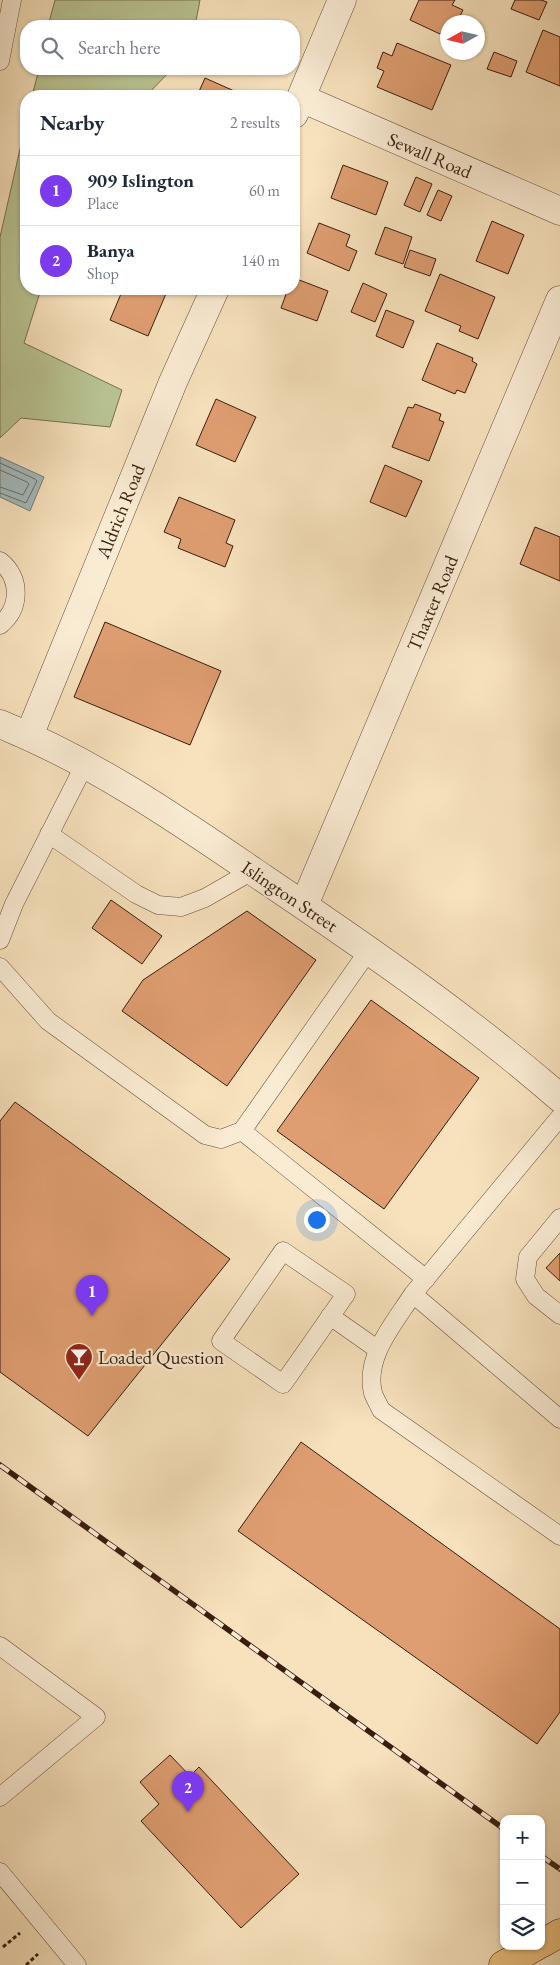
<!DOCTYPE html>
<meta charset="utf-8">
<style>
:root{--surface:#fff;--page:#f2f2f3;--text:#1f2937;--muted:#747a83;--line:#e0e1e3;--accent:#7c3aed}
body{margin:0;font-family:"EB Garamond",serif;background:var(--page);color:var(--text)}
.controls{position:absolute;right:15px;bottom:15px;display:grid;overflow:hidden;border-radius:10px;box-shadow:0 1px 4px #0004}
.controls button{width:45px;height:45px;display:grid;place-items:center;padding:0;border:0;border-bottom:1px solid var(--line);background:var(--surface);color:var(--text);font:25px sans-serif}
.compass{position:absolute;left:440px;top:15px;width:45px;height:45px;border-radius:50%;background:var(--surface);box-shadow:0 1px 4px #0004;rotate:262deg}
.you{position:absolute;left:316px;top:1219px;width:18px;height:18px;margin:-12px;border:4px solid #fff;border-radius:50%;background:#1a73e8;box-shadow:0 0 0 8px #1a73e833}
.badge{display:grid;place-items:center;width:32px;height:32px;border-radius:50%;background:var(--accent);color:#fff;font-size:16px;font-weight:700}
.pin{position:absolute;translate:-50% -41px;filter:drop-shadow(0 1px 2px #0008)}
.pin::after{content:'';position:absolute;top:26px;width:18px;height:15px;background:inherit;clip-path:polygon(0 0,100% 0,50% 100%)}
.list{margin:0;padding:0;list-style:none}
h2{display:flex;justify-content:space-between;align-items:center;height:65px;margin:0;padding:0 20px;font-size:21px}
h2 small{font-size:16px;font-weight:400;color:var(--muted)}
.list li{display:grid;grid-template-columns:32px 1fr auto;gap:15px;align-items:center;box-sizing:border-box;height:70px;padding:0 20px;border-top:1px solid var(--line)}
.list b{display:block;font-size:19px;white-space:nowrap}
.list p{margin:0;font-size:16px;white-space:nowrap;color:var(--muted)}
.list em{font-size:16px;font-style:normal;color:var(--muted)}
.icon{flex:none;width:28px;height:28px;fill:none;stroke:currentColor;stroke-width:2;stroke-linecap:round;stroke-linejoin:round}
.map{position:relative;flex:none;width:560px;height:1965px;overflow:hidden}
.search{position:absolute;background:var(--surface);box-shadow:0 1px 4px #0004;left:20px;top:20px;width:280px;height:55px;display:flex;align-items:center;gap:12px;box-sizing:border-box;padding:0 18px;border-radius:20px;color:var(--muted);font-size:19px}
.panel{position:absolute;background:var(--surface);box-shadow:0 1px 4px #0004;left:20px;top:90px;width:280px;height:205px;border-radius:20px}
.map>svg:first-child{display:block}
</style>
<div class="map">
<svg width="560" height="1965" viewBox="0 0 560 1965">
<rect width="100%" height="100%" fill="#f7e2bd"/>
<filter id="stains"><feTurbulence type="fractalNoise" baseFrequency=".004" numOctaves="4"/><feColorMatrix values="0 0 0 0 .2 0 0 0 0 .09 0 0 0 0 .02 0 0 0 .5 -.17"/></filter>
<radialGradient id="worn" r=".72"><stop offset=".6" stop-color="#630" stop-opacity="0"/><stop offset="1" stop-color="#630" stop-opacity=".3"/></radialGradient>
<path fill="#b9c493" stroke="#797050" d="M55,0H200L195,26H48Z
M39,69H172L146,96H32Z
M26,123V289H41L24,343L122,390L110,427L21,418L0,438V237Z"/>
<path fill="#a3babd" stroke="#797b77" d="M0,457L44,477L30,511L0,497Z"/>
<g fill="none" stroke-linecap="round" stroke-linejoin="round">
<path stroke="#6e6c66" stroke-width="1" d="M0,463L35,479L37,481L26,503L0,493
M0,470L27,482L29,484L23,495L0,487"/>
</g>
<path fill="#df9e71" stroke="#391d0e" d="M419,0H455L452,5L463,10L457,22H448V27L444,26L440,34L410,20Z
M515,0H541L547,2L539,20L511,9Z
M543,30L560,37V86L526,72Z
M397,43L451,65L432,110L377,87L384,71L377,68L383,52L392,56Z
M494,52L517,61L511,77L487,69Z
M205,78L241,94L240,96H197Z
M343,165L388,182L376,215L331,198Z
M416,177L432,184L420,212L404,205Z
M438,190L452,196L441,221L427,215Z
M492,221L524,235L508,274L476,261Z
M319,223L350,235L346,246L357,251L349,271L307,253Z
M385,227L412,237L403,264L375,254Z
M410,250L436,259L430,276L404,267Z
M440,274L495,297L478,339L459,331L461,326L425,311Z
M294,278L328,291L317,321L281,308L288,289H294Z
M363,283L387,294L375,322L351,312Z
M123,289H168L148,336L110,320Z
M386,310L414,321L403,348L376,336Z
M437,343L473,358L472,361L477,364L465,393L457,390L455,394L422,380Z
M216,399L256,417L235,462L196,445Z
M415,404L441,414L439,420L444,422L429,461L392,447L408,407L413,408Z
M385,465L422,481L406,517L370,502Z
M179,497L235,520L226,543L233,546L225,567L178,548L181,539L164,532Z
M535,527L560,537V581L520,564Z
M105,622L221,671L190,745L74,697Z
M111,900L162,936L142,964L92,928Z
M247,911L316,960L227,1086L122,1011L143,980Z
M371,1000L479,1078L384,1209L277,1131Z
M15,1102L230,1259L88,1436L0,1372V1121Z
M560,1253V1281L546,1268Z
M301,1442L560,1629V1712L537,1744L238,1531Z
M170,1755L190,1776L199,1767L299,1874L241,1928L141,1821L159,1804L140,1782Z"/>
<g fill="none" stroke-linecap="round" stroke-linejoin="round">
<defs>
<path id="service" d="M0,61L12,0
M0,561C21,578 21,608 0,625
M49,834L136,894L158,905L181,907L205,898L252,871
M0,940L14,904L85,764
M0,967L48,1021L205,1135L221,1139L242,1131L369,950
M560,1117L413,1294L560,1419
M242,1131L426,1279
M560,1218L528,1257L525,1279L536,1296L560,1315
M283,1251L346,1294L283,1384L221,1341Z
M413,1294C395,1322 364,1357 373,1393C375,1399 379,1405 381,1410L560,1536
M330,1316L377,1349
M0,1646L96,1717L0,1797
M0,1872L77,1965"/>
<path id="minor" d="M301,98L560,211
M294,114L342,0
M29,736L173,382L215,289
M304,905L560,300"/>
<path id="tertiary" d="M0,724C96,763 178,820 263,878C365,947 467,1017 560,1098"/>
<path id="primary" d="M541,1944L560,1933
M503,1965L537,1946"/>
</defs>
<use href="#service" stroke="#684e3a" stroke-width="19"/>
<use href="#minor" stroke="#684e3a" stroke-width="29"/>
<use href="#tertiary" stroke="#684e3a" stroke-width="29"/>
<use href="#primary" stroke="#391d0e" stroke-width="29"/>
<path stroke="#391d0e" stroke-width="3" stroke-dasharray="4 2.5" stroke-linecap="butt" d="M3,1947L20,1933
M26,1965L38,1954"/>
<use href="#service" stroke="#faecd4" stroke-width="18"/>
<use href="#minor" stroke="#faecd4" stroke-width="28"/>
<use href="#tertiary" stroke="#faecd4" stroke-width="28"/>
<use href="#primary" stroke="#ecc17e" stroke-width="28"/>
<defs>
<path id="rail" d="M0,1465L504,1829
M541,1856L560,1869"/>
</defs>
<use href="#rail" stroke="#391d0e" stroke-width="5.5"/>
<use href="#rail" stroke="#faecd4" stroke-width="4" stroke-dasharray="11" stroke-linecap="butt"/>
</g>
<defs>
<symbol id="bar-pin" viewBox="-11 -11 22 30"><path d="M0 17L-7.5 6A9.5 9.5 0 1 1 7.5 6Z" fill="#8f2418" stroke="#faecd4"/><path d="M-6-5H6L.8 .8V4.5H3.5V6h-7V4.5H-.8V.8Z" fill="#fff"/></symbol>
</defs>
<g fill-rule="evenodd">
<use href="#bar-pin" x="63" y="1341" width="32" height="43"/>
</g>
<g text-anchor="middle" stroke-width="4.5" stroke-linejoin="round" paint-order="stroke">
<g font-size="19" fill="#391d0e" stroke="#faecd4">
<text transform="translate(430 155) rotate(23)" y="7">Sewall Road</text>
<text transform="translate(120 511) rotate(-68)" y="7">Aldrich Road</text>
<text transform="translate(432 603) rotate(-67)" y="7">Thaxter Road</text>
<text transform="translate(290 896) rotate(34)" y="7">Islington Street</text>
</g>
<g font-size="19" fill="#391d0e" stroke="#faecd4" text-anchor="start">
<text x="98" y="1364">Loaded Question</text>
</g>
</g>
<rect width="100%" height="100%" filter="url(#stains)"/>
<rect width="100%" height="100%" fill="url(#worn)"/>
</svg>
<div class="controls">
<button>+</button>
<button>−</button>
<button><svg class="icon" aria-label="layers" viewBox="0 0 24 24"><path d="M12 4l9 5-9 5-9-5zM3 14l9 5 9-5"/></svg></button>
</div>
<svg class="compass" viewBox="-18 -18 36 36"><path d="M0-13l5 13h-10z" fill="#e53935"/><path d="M0 13l5-13h-10z" fill="#747a83"/></svg>
<div class="you"></div>
<div class="pin badge" style="left:92px;top:1316px">1</div>
<div class="pin badge" style="left:188px;top:1812px">2</div>
<div class="search"><svg class="icon" aria-label="search" viewBox="0 0 24 24"><circle cx="10" cy="10" r="6"/><path d="M15 15l6 6"/></svg>Search here</div>
<section class="panel">
<h2>Nearby<small>2 results</small></h2>
<ul class="list">
<li><span class="badge">1</span><div><b>909 Islington</b><p>Place</p></div><em>60 m</em></li>
<li><span class="badge">2</span><div><b>Banya</b><p>Shop</p></div><em>140 m</em></li>
</ul>
</section>
</div>
